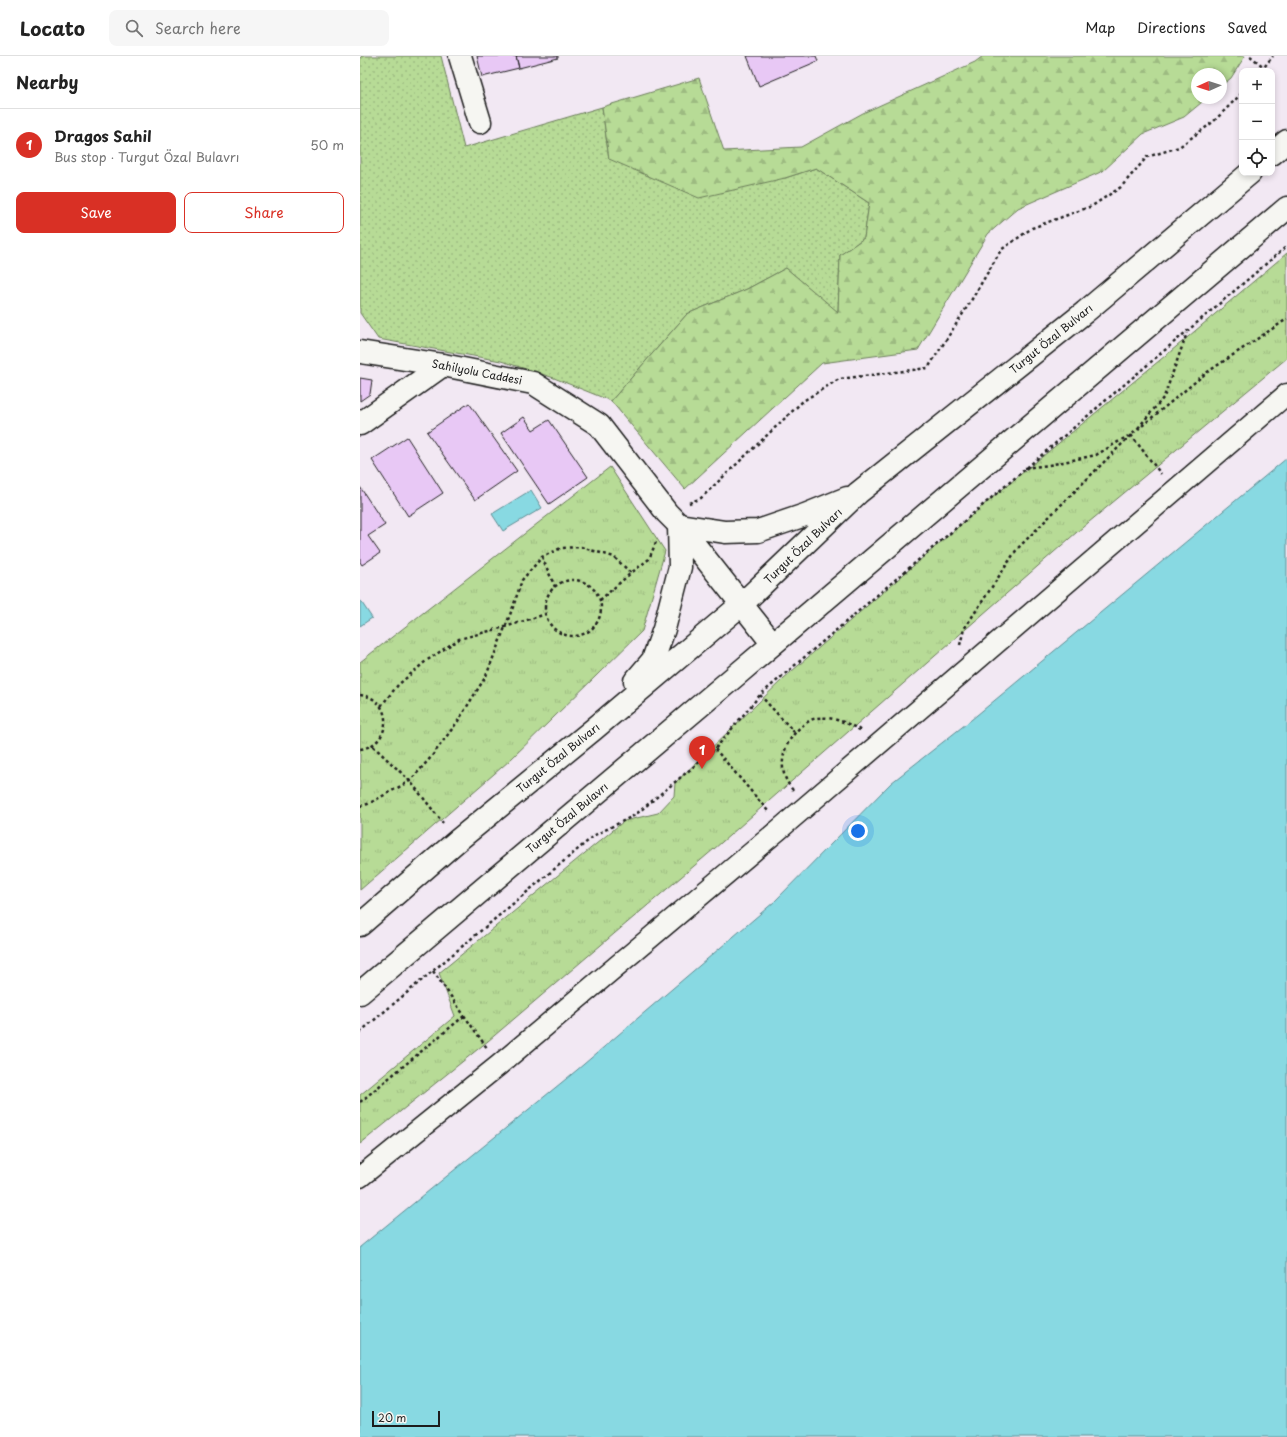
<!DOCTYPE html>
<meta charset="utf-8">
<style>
:root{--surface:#fff;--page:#f6f6f6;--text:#222;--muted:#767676;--line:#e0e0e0;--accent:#d93025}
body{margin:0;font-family:"Playpen Sans",sans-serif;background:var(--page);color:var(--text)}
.controls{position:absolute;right:12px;top:12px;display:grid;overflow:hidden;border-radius:8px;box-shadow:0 2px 6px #0003}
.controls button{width:36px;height:36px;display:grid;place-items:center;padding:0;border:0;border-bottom:1px solid var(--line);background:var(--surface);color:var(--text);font:20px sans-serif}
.compass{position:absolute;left:831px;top:12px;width:36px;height:36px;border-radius:50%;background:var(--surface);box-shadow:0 2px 6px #0003;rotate:267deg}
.scale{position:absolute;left:12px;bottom:10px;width:68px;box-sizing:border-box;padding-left:4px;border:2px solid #1c1c1c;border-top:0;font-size:11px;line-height:14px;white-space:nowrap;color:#1c1c1c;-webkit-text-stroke:3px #f6f6f2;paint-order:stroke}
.you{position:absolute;left:498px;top:775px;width:14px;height:14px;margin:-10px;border:3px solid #fff;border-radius:50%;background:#1a73e8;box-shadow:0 0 0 6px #1a73e833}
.badge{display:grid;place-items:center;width:26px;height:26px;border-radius:50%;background:var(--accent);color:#fff;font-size:13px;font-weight:700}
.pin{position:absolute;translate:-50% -33px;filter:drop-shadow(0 1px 2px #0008)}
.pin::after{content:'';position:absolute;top:21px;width:14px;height:12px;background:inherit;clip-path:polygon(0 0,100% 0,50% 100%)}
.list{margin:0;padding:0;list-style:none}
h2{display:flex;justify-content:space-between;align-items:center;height:52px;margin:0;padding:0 16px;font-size:17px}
h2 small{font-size:13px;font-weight:400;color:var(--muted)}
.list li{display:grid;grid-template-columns:26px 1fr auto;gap:12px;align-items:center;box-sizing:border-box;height:72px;padding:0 16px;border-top:1px solid var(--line)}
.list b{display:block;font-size:15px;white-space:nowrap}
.list p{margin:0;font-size:13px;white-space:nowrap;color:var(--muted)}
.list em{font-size:13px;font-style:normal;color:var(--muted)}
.actions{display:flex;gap:8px;padding:12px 16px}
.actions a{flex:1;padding:9px 0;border:1px solid var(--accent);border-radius:8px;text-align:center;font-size:14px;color:var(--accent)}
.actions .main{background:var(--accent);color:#fff}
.icon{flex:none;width:22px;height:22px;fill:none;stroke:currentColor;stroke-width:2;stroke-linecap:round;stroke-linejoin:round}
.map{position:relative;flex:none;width:927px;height:1381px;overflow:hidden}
header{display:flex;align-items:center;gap:24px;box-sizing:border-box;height:56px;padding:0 20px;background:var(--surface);border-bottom:1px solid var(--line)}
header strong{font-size:19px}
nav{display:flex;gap:22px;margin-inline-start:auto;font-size:14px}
.search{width:280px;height:36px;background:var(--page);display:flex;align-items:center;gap:10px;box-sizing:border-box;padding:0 14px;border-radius:8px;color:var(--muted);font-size:15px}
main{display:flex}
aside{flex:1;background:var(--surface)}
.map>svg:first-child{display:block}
</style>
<header>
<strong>Locato</strong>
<div class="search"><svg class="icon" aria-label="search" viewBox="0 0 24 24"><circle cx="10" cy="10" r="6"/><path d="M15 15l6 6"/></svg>Search here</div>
<nav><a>Map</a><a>Directions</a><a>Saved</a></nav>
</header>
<main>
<aside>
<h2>Nearby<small></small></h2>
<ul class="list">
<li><span class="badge">1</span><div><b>Dragos Sahil</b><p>Bus stop · Turgut Özal Bulavrı</p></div><em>50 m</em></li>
</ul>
<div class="actions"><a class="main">Save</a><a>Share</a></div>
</aside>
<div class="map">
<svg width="927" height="1381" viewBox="0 0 927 1381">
<defs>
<pattern id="grass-dots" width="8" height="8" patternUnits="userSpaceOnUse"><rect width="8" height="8" fill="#b7db96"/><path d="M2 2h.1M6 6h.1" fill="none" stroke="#9dbb81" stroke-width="1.8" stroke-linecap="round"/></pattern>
<pattern id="forest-firs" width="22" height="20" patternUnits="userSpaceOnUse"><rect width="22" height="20" fill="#b7db96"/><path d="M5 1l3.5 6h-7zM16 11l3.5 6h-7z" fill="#9dbb81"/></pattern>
<pattern id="park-tufts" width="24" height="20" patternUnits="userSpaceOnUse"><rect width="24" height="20" fill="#b7db96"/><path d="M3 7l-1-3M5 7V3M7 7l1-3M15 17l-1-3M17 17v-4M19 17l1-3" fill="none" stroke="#9dbb81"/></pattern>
</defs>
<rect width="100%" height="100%" fill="#f2e8f3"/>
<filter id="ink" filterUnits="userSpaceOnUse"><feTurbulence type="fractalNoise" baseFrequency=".025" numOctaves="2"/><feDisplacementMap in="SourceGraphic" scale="8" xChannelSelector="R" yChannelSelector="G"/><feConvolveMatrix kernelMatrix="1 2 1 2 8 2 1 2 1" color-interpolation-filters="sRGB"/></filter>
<g filter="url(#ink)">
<path fill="url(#grass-dots)" stroke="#6a7c59" d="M2,0H81L104,92L242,51L249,103L425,122L456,112L509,147L504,182L480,199L478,257L426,212L387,233L327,258L251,345L194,322L141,305L18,283L0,257V2Z"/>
<path fill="url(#forest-firs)" stroke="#6a7c59" d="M623,0H885L871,22L861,30V18H837V42H847L824,61L783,78L743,115L658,152L628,178L558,294L462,307L325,433L251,345L327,258L387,233L426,212L478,256L480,199L504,182L509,147L456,112L425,122L339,142L249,103L242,51L339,22L364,95L441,91L503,57L615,6Z"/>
<path fill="url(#park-tufts)" stroke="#6a7c59" d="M927,197V302L717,476L354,793L128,985L0,1088V1039L95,960L79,917L264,765L298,757L314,740L315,727L424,622L627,446L822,286Z
M250,411L305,495L282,575L149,705L0,834V606Z"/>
<path fill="#88d9e2" stroke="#5d8d93" d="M927,402V1381H0V1191L217,1014L414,846L531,727L611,664Z
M171,434L182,452L143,475L132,458Z
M0,544L12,562L0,570Z"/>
<path fill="#e8c8f5" stroke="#1c1c1c" d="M117,0H156L159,12L122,21Z
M156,0H198V2L159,12Z
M387,0H456L458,5L399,30Z
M0,322L12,324L10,338L0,345Z
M109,347L157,415L115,444L67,376Z
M164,361L173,374L189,364L228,421L189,448L141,377Z
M47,381L83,437L48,460L12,404Z
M0,431L25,469L8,480L20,497L2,509L0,506Z"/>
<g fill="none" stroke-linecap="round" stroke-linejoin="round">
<defs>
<path id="pedestrian" d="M0,1121L139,1009L422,771L927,338"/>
<path id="minor" d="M100,0L120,66
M0,368L83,309"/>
<path id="tertiary" d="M0,296L83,309L173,327L239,369L307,457L319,469"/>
<path id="trunk" d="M912,98L927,85
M319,469L365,476L398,475L445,459L487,442
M319,469L413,588
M275,625L293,604L304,573L320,511L319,469
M0,869L97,785L234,673L382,548L498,437L725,256L890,117
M0,937L380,616L927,152"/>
</defs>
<use href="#pedestrian" stroke="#1c1c1c" stroke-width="23"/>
<use href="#minor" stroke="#1c1c1c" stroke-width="25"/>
<use href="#tertiary" stroke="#1c1c1c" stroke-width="25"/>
<use href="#trunk" stroke="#1c1c1c" stroke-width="25"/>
<path stroke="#1c1c1c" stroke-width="2.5" stroke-dasharray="3 3" stroke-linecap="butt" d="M890,0L904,11
M901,15L913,0
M778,372L804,341L827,277
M771,379L801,418
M665,412L689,409L736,399L768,380
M329,447L341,442L443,345L479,323L568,312L609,248L641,194L672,172L732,150L761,131L787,101L819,91L853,66L882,37
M182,501L195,531
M185 552a28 28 0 1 1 56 0a28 28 0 1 1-56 0Z
M240,544L271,517
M600,589L604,573L657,493L771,379L846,317L927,263
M0,639C34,642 33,689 0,693
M400,639L434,676
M21,650L38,629L66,605L99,583L145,571L186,558
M13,690L50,725L83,767
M355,693L408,755
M433,734C412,711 426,677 451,664C464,657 490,667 501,675
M0,750L8,748L50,725L72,700L98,665L126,620L153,551L162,524L182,501L201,492L221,491L254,501L271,517L289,503L296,486
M73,915L127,992
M0,976L235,779L275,759L355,693L400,639L927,190
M0,1046L104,960"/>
<use href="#pedestrian" stroke="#f6f6f2" stroke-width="20"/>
<use href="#minor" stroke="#f6f6f2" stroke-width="22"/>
<use href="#tertiary" stroke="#f6f6f2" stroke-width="22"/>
<use href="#trunk" stroke="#f6f6f2" stroke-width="22"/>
</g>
</g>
<g text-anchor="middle" stroke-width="3.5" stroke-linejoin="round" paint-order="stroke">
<g font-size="11" fill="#1c1c1c" stroke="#f6f6f2">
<text transform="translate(691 283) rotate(-39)" y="4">Turgut Özal Bulvarı</text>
<text transform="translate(117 316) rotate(11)" y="4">Sahilyolu Caddesi</text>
<text transform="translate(443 490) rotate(-44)" y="4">Turgut Özal Bulvarı</text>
<text transform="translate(198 702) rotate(-39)" y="4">Turgut Özal Bulvarı</text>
<text transform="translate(207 762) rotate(-40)" y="4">Turgut Özal Bulavrı</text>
</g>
</g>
</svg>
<div class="controls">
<button>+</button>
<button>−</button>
<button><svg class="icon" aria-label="locate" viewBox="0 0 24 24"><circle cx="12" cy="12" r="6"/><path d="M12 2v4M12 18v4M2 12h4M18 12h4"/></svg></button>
</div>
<svg class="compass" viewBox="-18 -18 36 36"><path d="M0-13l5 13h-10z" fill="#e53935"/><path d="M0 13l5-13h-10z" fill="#767676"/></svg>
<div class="scale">20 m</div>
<div class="you"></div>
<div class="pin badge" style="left:342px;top:713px">1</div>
</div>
</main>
